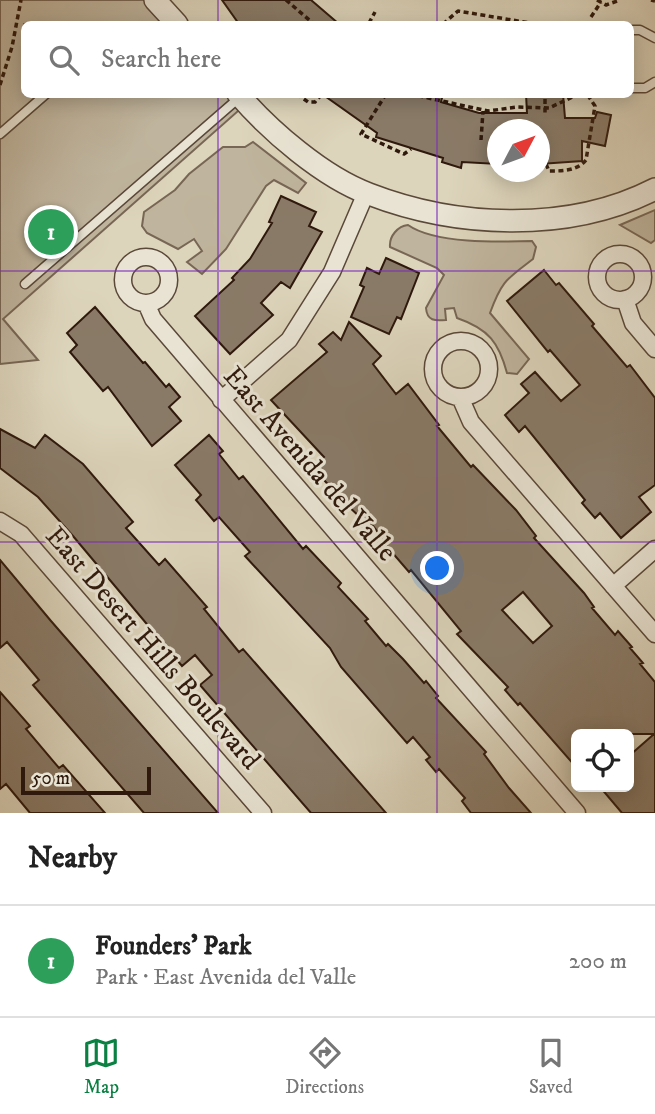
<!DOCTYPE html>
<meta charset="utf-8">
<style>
:root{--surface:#fff;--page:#f2f2f2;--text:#222;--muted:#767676;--line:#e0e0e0;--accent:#0b8043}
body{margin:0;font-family:"IM FELL DW Pica",serif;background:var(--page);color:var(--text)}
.controls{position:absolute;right:21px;bottom:21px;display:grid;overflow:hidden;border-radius:10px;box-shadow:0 4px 18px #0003}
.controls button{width:63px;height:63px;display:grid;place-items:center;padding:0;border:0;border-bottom:2px solid var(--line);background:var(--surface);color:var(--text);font:35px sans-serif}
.compass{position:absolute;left:487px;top:119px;width:63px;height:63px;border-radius:50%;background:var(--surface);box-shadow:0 4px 18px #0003;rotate:49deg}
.scale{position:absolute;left:21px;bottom:18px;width:130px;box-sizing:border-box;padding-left:7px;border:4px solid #2f190c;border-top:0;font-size:19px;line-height:24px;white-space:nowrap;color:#2f190c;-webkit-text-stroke:5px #e8e3d3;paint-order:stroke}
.you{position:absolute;left:438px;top:569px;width:24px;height:24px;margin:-18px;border:5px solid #fff;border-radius:50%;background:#1a73e8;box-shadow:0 0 0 10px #1a73e833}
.badge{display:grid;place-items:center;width:46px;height:46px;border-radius:50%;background:var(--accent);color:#fff;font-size:23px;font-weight:700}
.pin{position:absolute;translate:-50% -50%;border:4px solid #fff;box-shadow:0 2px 7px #0006}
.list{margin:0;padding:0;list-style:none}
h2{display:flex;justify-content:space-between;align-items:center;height:91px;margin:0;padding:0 28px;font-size:30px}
h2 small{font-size:23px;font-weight:400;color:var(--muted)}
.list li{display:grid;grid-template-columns:46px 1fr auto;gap:21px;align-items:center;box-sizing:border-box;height:112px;padding:0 28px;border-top:2px solid var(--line)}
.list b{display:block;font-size:26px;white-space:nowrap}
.list p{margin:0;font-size:23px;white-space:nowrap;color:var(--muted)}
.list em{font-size:23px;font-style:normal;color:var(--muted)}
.icon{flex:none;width:38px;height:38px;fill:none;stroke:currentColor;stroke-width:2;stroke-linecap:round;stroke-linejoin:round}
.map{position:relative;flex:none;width:655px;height:813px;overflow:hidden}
.search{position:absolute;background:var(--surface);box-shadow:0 4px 18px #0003;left:21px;right:21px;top:21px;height:77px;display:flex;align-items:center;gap:18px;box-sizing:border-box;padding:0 24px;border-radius:10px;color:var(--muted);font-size:26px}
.sheet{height:203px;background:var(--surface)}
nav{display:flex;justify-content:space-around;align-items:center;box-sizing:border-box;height:98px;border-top:2px solid var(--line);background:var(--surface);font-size:19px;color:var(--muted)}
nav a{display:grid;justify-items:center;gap:4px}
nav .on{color:var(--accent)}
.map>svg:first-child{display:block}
</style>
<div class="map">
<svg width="655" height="813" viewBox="0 0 655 813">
<rect width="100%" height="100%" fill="#dcd4bb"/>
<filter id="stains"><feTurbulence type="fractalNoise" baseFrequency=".00286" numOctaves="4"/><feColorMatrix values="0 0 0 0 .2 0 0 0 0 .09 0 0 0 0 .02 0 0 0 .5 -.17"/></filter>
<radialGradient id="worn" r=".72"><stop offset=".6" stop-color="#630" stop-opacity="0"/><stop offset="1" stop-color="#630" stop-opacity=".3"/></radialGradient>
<path fill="#bfb49d" stroke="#776654" stroke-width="2" d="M0,0H155L177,24H24V94H238L246,104L3,319L38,360L0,364Z
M253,142L306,183L298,193L274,180L266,186L226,249L202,274L187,262L202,251L194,239L178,249L147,233L142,226L144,212L175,190L189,174L223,147H245Z
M655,210V240L651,243L620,225Z
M408,225C435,244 499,242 532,241L536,247L533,259C507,279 502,280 490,313L529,359L517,374L507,373C499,343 489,329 457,318L454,308L445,309L446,320C435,321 427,321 426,308L444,275L437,268L390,247C389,236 398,226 408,225Z"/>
<path fill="#897a67" stroke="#2f190c" stroke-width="2" fill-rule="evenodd" d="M222,0H311L339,24H239Z
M322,94H443L441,102L479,113H527L526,94H563L565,118H595L597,112L611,115L605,146L582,141V161L540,164V130H498V164L462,162L461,168L442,162L443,158L376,137L377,133Z
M281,196L316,212L309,226L322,232L290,288L281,282L261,303L273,315L230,354L195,316L234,280L232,278L250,259L272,223L269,222Z
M386,258L419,273L401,319L397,317L389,334L351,317L364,287L360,285L367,268L379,274Z
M544,270L556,285L559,283L594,324L592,326L627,367L630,365L655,398V485L639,497L651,512L621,538L600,513L595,518L582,503L585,500L525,426L519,432L505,415L529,393L521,384L535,372L561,401L580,385L550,350L548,352L507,301Z
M95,307L143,363L145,362L166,387L169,384L180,397L169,407L181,421L152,446L108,387L103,391L70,352L77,345L67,333Z
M349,322L381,356L373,364L396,394L408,384L439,425L437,426L471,467L473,465L516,510L536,536L534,538L584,593L594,607L592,608L615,635L618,631L632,647L630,648L643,663L640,664L655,682V813H622L600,787H629V756L654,734H576V767L520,703L518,705L505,690L508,687L457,634L461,631L411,570L409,572L384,543L386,542L364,515L361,518L347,505L312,467L324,457L271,400L327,352L319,344L333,332L341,340ZM523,592L552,626L533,643L502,610Z
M0,429L35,448L45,435L83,464L133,522L126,528L159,565L165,559L207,607L204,609L239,652L243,649L386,813H311L200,685L212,675L195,655L182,666L73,536L38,497L0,468Z
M209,435L223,451L219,454L239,479L243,476L303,549L306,546L341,583L338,587L368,619L365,621L386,646L388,644L403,659L424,683L426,681L438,696L436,698L486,752L484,754L509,788L531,813H471L462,801L465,798L439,769L436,772L426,760L430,757L413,737L407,743L341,667L330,648L245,556L250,552L219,517L214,521L196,500L201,495L175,465Z
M0,560L51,621L218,813H144L33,685L39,680L7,642L0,648Z
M0,692L30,726L26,729L59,768L63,765L105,813H30L6,784L0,789Z"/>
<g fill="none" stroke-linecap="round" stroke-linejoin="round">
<defs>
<path id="service" d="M630,30H640L655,38
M630,88H645L655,82
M0,134L46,94
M25,284L240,97"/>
<path id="minor" d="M597 277a23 23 0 1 1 46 0a23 23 0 1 1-46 0Z
M123 280a23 23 0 1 1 46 0a23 23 0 1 1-46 0Z
M625,299L633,323L655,349
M146,303L153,319L577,813
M433 369a28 28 0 1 1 56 0a28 28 0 1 1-56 0Z
M460,397L471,422L655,634
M221,400L289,340L332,272L366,193
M0,521L21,534L263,813
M613,586L655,549"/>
<path id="tertiary" d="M155,0L177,24
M238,94C270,131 323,177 369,194C457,228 569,233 655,189"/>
</defs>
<use href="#service" stroke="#5a4838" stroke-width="11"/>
<use href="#minor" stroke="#5a4838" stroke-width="19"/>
<use href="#tertiary" stroke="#5a4838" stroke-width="24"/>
<path stroke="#2f190c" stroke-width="3.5" stroke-dasharray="5 3.5" stroke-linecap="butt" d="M286,0L314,24
M597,0L606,5L620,0
M651,0L655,1
M591,17L601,2
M369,23L375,12
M443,24L458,11L536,24
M0,85L12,47L21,0
M297,94L308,102H315L322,94
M386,94L361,134L404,154L411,149
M410,94L488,111L517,107L549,108L579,94
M545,99V116
M481,140L483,111
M546,164L549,171C563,171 577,171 586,160L595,106L587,94"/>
<use href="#service" stroke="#e8e3d3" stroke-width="8"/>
<use href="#minor" stroke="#e8e3d3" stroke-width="16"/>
<use href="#tertiary" stroke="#e8e3d3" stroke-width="21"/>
</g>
<path fill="none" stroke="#7b2cbf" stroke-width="2" stroke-opacity="0.55" d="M218,0V24M437,0V24M218,94V813M437,94V813M0,271H655M0,542H655"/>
<g text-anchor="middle" stroke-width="6" stroke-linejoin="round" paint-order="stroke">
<g font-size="28" fill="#2f190c" stroke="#e8e3d3">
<text transform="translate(311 463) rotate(49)" y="10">East Avenida del Valle</text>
<text transform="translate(154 647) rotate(49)" y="10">East Desert Hills Boulevard</text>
</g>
</g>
<rect width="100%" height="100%" filter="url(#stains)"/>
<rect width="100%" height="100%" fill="url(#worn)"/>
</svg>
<div class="controls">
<button><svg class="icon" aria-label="locate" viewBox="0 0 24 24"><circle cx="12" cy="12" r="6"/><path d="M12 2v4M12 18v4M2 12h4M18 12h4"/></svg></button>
</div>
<svg class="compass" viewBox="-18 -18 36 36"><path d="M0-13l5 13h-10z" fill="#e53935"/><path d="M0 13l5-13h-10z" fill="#767676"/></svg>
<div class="scale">50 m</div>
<div class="you"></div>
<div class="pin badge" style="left:51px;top:232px;background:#2e9e5b">1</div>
<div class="search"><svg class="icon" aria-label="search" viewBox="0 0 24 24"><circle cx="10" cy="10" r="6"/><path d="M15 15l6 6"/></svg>Search here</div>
</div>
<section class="sheet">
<h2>Nearby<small></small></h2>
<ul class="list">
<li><span class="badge" style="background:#2e9e5b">1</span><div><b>Founders' Park</b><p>Park · East Avenida del Valle</p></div><em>200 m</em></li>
</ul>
</section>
<nav>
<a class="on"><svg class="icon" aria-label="map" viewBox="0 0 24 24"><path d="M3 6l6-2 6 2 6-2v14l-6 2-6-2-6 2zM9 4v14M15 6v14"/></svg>Map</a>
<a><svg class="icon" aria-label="directions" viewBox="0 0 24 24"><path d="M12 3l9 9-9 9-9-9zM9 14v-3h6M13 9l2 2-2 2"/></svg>Directions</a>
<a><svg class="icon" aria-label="saved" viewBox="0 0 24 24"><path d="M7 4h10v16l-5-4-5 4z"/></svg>Saved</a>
</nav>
